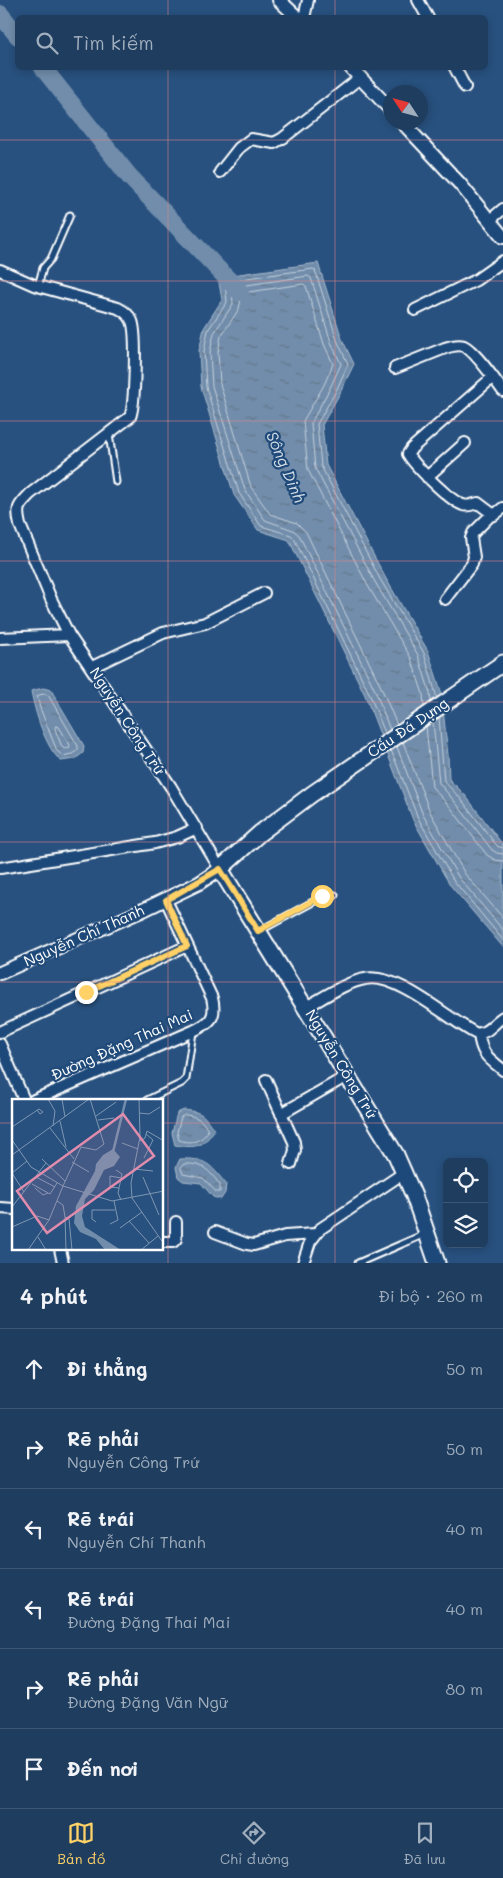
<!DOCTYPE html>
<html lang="vi">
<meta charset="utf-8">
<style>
:root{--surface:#1e3d5f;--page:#2b4868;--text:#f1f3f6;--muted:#a1aebd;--line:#3c5674;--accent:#ffd166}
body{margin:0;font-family:Mali,sans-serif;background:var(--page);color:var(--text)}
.controls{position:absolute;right:15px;bottom:15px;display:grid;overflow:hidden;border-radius:8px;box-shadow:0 2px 8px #0003}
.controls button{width:45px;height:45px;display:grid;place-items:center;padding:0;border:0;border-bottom:1px solid var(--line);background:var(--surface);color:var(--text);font:25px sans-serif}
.compass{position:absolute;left:383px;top:85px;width:45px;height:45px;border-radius:50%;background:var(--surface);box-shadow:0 2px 8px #0003;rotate:306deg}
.stop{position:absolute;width:15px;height:15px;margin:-11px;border:4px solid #ffd166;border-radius:50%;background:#fff}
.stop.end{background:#ffd166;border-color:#fff;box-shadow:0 1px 5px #0008}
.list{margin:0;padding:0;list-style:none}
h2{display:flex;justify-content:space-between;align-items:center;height:65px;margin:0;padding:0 20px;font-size:21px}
h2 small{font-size:16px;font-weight:400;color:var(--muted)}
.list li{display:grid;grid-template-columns:32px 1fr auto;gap:15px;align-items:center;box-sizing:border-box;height:80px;padding:0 20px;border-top:1px solid var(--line)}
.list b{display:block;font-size:19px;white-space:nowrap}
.list p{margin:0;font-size:16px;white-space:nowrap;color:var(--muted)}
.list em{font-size:16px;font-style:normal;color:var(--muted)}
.icon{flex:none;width:28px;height:28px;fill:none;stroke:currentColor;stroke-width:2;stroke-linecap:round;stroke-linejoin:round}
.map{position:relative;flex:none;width:503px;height:1263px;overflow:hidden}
.search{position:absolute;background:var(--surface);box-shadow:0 2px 8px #0003;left:15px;right:15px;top:15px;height:55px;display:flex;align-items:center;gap:12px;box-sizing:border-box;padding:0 18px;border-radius:8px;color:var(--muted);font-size:19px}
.sheet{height:545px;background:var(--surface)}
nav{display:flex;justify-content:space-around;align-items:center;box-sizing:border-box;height:70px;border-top:1px solid var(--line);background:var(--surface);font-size:14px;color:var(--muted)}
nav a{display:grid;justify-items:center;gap:2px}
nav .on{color:var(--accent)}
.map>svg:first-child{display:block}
</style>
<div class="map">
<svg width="503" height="1263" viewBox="0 0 503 1263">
<defs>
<pattern id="water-ripples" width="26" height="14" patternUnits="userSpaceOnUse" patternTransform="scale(1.25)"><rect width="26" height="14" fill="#718dab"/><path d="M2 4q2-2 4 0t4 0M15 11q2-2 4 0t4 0" fill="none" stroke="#64768a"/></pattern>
</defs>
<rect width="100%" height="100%" fill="#28517f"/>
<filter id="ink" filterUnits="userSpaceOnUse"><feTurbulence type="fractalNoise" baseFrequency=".02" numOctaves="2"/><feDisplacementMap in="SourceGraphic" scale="10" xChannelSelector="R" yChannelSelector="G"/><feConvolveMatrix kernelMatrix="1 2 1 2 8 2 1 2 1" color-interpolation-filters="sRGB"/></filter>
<g filter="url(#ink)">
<path fill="url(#water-ripples)" stroke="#aabbcd" d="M318,263L342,339L354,364L340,393L322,425L326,465L385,577L428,651L441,691L448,755L449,779L465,795L503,845V947L450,885L413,820L365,695L289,540L258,530L234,495L201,387L199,351L204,328L222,300L218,277Z
M43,688L51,690L84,746L83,753L75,759L61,761C45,747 35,712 31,691Z
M184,1110C203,1112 204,1115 214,1130C203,1148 195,1148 175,1145L172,1133L177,1113Z
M180,1159C206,1158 210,1164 226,1184L225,1193L221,1199L213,1197L201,1183L183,1181L178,1177L176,1167Z"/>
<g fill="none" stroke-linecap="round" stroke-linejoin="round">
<path stroke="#c6d1dd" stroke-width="1" d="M44,694L48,695L78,746V750L72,754L63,756L57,751L40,708L37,696Z
M439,717L444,781L461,799L497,846L503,848
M433,721L439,783L456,803L492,850L497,853L503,854
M397,725L381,687L306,532L297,523L270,514L251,487L220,384L218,352L221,336L239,309L242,293L303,284L306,286L324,344L333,364L324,385L303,421L308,470L368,586L411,658L423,694L424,706
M56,726L59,727L70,745L69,748L65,749L62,747L55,729Z
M426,726L432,787L451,808L487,855L495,860L503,861
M390,730L375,690L299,535L293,530L265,520L245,490L212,386L210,352L214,333L233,304L232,289L233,287L308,276L311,278L331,342L341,364L330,388L311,423L315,468L375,582L418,655L430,693L431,702
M385,733L369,693L294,538L291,535L261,526L239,493L206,387L204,351L208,330L227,302L225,284L226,281L313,269L315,270L337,340L348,364L336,391L317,424L321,466L380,579L424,653L437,698
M403,742L430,812L465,874L503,918
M397,747L423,815L459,878L503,930
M391,750L418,818L454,881L503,940
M185,1115C197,1116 203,1120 208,1131C201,1142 191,1144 179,1140L177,1132L181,1117Z
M184,1164C203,1163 209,1170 220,1185V1192H216L203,1178L183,1174L181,1168Z"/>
<path stroke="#718dab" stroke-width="18" d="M0,14L18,36
M43,68L129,176L240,292"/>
<defs>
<path id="service" d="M38,286L43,268L51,259L70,215
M109,434L116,482
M261,930L322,897L335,895
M147,1100L182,1083L186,1079L193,1032
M358,1263L425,1234"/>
<path id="minor" d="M418,0L428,18
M304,18L308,0
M455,68L465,87
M220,172L239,148L251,139L274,143L283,138L361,77
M490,220L503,209
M0,270L34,285L118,308C124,311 129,314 132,321C137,333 135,406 130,417L30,494C18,506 16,508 20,525L51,599L69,635L171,787L220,869
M415,310L476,280L503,261
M395,368L445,348C451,346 458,344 464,346C475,351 495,380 503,391
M493,377L412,448L408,454C415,466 450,501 463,505C468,507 473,504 478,503L494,515L503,508
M427,477L465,443
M445,599L472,564L474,557L471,538L473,533L492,514
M0,638L69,635
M92,667L163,633L205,623L264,593
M0,868L155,843L177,837L197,828
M306,1007C323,998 346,982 365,979C397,972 448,1019 475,1033C486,1036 494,1022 503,1017
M0,1032L187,946
M479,1034C481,1054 488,1058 503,1070
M0,1044L24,1100
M266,1080L294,1142L295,1150L291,1164
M34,1100L193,1031C210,1023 217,1018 212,998L166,900
M281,1114L347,1076
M0,1208L14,1209
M215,1232L247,1244L254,1245L285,1236L315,1234
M162,1242H173L176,1239V1222
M60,1249L63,1263
M303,1263L310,1242L320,1229L405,1172"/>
<path id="tertiary" d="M279,0L298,18
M351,68L390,109
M402,122L460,184L503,237
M0,973L139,912L199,883L220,869"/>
<path id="secondary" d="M437,1263L414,1196L396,1155L220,869L260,833L312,794L503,663"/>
</defs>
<use href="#service" stroke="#fff" stroke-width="9"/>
<use href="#minor" stroke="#fff" stroke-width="14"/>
<use href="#tertiary" stroke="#fff" stroke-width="16"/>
<use href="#secondary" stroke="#fff" stroke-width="19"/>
<use href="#service" stroke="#1f4a7a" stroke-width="5"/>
<use href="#minor" stroke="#1f4a7a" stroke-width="10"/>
<use href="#tertiary" stroke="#1f4a7a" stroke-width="12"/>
<use href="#secondary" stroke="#1f4a7a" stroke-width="15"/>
</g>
</g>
<g fill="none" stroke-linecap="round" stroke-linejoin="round" filter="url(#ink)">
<path stroke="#ffd166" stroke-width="6" d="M86,992L187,946L166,900L220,869L258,931L322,896"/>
</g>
<path fill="none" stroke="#e88989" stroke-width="1" stroke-opacity="0.55" d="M168,0V18M335,0V18M168,68V1263M335,68V1263M0,140H503M0,281H503M0,421H503M0,561H503M0,702H503M0,842H503M0,982H503M0,1123H14M162,1123H503"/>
<g text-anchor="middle" stroke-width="4.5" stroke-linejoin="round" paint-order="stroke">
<g font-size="15" fill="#fff" stroke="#1f4a7a">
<text transform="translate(127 721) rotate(57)" y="5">Nguyễn Công Trứ</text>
<text transform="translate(408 728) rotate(-34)" y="5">Cầu Đá Dựng</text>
<text transform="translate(84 936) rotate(-24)" y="5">Nguyễn Chí Thanh</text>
<text transform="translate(122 1045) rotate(-24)" y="5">Đường Đặng Thai Mai</text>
<text transform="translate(341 1064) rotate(59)" y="5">Nguyễn Công Trứ</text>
</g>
<g font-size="16" font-style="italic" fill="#d4dde6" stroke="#1f4a7a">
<text transform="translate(286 467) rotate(67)" y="6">Sông Dinh</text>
</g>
</g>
<g transform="translate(12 1099)">
<rect width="151" height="151" fill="#28517f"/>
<path d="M101,50L108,58L102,67L92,71L82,91L73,100L70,117L73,128L109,151H93L84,140L68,133L62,124L64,107L83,72L84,65L91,56Z" fill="#718dab"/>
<path fill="none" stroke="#718dab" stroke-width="2.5" d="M101,53L114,0"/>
<path fill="none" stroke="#7e97b2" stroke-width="1" d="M36,0L43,12L41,27M50,0L53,18M127,14L137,15L148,8M84,17L104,3M86,21L102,19M48,22L54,48M0,28L27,10L31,13L28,15L25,11M38,29L62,60M0,41L19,68L51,87L69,48L84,51L92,45L78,0M128,42L133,39L135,32L152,42M110,44L126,50M0,56L77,0M132,59L141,41L134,35M30,60L53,82M60,63L77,73M122,70L141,72M104,71L110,75L106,94L109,101M0,74L12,93M0,74L15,62M24,78L43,88M131,78L147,116M20,85L38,95L45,84M23,89L31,96L36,94M107,89L98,88V77L109,79M120,99L119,84L128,38L127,0M120,99L152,145M45,102L51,106L53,118L57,120L60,151M0,108L34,64M53,118L54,151M117,122L137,144M84,123L80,120V111H103M98,125L106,121L102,102M0,128L25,117L37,121M108,129L130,113M26,138L34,151M16,151L37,121L51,87L100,102L152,92M129,151L146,137"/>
<path fill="#e08cad" fill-opacity="0.15" stroke="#e08cad" stroke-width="2.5" d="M111,15L142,57L35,134L5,92Z"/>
<rect width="151" height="151" fill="none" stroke="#fff" stroke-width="2.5"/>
</g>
</svg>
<div class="controls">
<button><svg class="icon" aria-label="locate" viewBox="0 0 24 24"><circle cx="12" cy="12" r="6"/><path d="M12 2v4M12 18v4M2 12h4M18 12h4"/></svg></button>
<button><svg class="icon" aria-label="layers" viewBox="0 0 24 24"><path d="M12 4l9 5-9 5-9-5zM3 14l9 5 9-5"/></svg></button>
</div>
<svg class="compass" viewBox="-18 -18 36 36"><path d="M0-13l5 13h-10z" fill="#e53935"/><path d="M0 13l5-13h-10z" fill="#a1aebd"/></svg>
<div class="stop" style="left:322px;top:896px"></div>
<div class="stop end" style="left:86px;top:992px"></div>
<div class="search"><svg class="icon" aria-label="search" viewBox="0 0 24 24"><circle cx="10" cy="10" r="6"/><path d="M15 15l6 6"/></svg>Tìm kiếm</div>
</div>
<section class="sheet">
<h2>4 phút<small>Đi bộ · 260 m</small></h2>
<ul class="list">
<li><svg class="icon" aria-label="ahead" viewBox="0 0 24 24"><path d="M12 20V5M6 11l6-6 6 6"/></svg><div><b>Đi thẳng</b></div><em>50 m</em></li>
<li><svg class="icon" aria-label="right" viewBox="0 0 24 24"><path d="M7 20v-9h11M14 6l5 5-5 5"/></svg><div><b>Rẽ phải</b><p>Nguyễn Công Trứ</p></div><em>50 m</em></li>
<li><svg class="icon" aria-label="left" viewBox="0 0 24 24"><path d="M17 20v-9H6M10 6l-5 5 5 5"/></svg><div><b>Rẽ trái</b><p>Nguyễn Chí Thanh</p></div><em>40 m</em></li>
<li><svg class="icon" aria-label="left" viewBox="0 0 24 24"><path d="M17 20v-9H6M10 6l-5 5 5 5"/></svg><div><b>Rẽ trái</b><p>Đường Đặng Thai Mai</p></div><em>40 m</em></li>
<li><svg class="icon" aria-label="right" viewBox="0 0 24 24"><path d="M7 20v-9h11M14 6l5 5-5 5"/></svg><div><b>Rẽ phải</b><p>Đường Đặng Văn Ngữ</p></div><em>80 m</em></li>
<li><svg class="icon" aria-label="arrive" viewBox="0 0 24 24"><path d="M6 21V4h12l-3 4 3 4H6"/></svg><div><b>Đến nơi</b></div></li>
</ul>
</section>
<nav>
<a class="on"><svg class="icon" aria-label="map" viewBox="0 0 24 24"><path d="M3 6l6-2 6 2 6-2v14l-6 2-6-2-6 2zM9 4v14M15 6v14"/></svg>Bản đồ</a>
<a><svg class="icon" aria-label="directions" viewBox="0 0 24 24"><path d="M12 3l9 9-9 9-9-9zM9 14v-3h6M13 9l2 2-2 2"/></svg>Chỉ đường</a>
<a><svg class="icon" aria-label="saved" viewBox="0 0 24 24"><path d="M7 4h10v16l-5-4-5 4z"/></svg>Đã lưu</a>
</nav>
